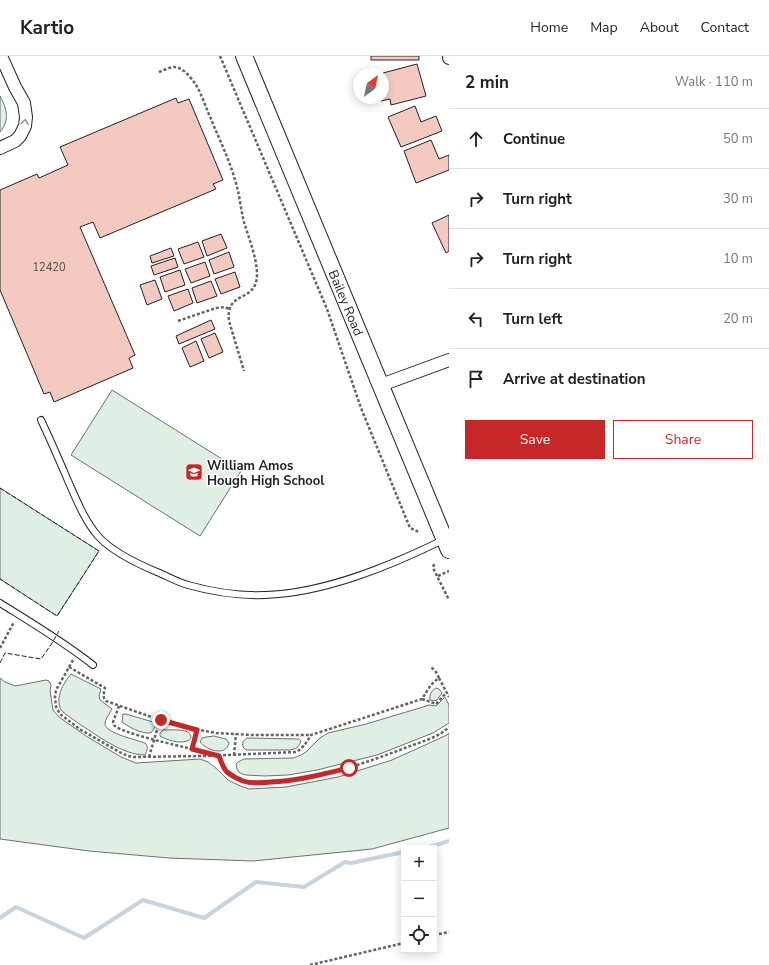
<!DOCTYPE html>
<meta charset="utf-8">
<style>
:root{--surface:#fff;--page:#f6f6f6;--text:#222;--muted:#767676;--line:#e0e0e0;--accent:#c62828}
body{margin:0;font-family:"Nunito Sans",sans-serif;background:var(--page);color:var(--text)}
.controls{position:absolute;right:12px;bottom:12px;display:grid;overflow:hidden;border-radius:0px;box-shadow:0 2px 10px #0003}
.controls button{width:36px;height:36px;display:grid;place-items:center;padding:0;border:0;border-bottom:1px solid var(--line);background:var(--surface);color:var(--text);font:20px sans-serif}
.compass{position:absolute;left:353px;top:12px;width:36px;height:36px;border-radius:50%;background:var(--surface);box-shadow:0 2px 10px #0003;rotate:33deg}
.stop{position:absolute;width:12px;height:12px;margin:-9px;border:3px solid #c62828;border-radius:50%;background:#fff}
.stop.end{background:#c62828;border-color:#fff;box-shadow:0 1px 4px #0008}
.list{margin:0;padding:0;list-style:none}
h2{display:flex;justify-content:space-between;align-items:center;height:52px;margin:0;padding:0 16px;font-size:17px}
h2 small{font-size:13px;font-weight:400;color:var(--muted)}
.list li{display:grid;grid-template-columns:26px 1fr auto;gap:12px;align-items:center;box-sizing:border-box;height:60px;padding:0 16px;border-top:1px solid var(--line)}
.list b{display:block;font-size:15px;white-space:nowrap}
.list em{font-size:13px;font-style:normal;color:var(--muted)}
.actions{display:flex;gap:8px;padding:12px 16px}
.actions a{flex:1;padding:9px 0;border:1px solid var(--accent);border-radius:0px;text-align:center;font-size:14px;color:var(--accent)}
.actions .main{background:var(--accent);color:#fff}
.icon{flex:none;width:22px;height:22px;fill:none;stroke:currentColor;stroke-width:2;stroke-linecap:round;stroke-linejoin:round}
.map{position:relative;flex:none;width:449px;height:909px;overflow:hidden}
header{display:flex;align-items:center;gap:24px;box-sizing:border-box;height:56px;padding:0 20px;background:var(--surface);border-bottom:1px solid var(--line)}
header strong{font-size:19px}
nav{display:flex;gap:22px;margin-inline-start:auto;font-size:14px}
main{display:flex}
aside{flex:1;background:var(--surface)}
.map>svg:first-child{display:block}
</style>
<header>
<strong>Kartio</strong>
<nav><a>Home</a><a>Map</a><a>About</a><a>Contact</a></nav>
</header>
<main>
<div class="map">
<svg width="449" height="909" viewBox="0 0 449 909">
<rect width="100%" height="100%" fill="#fff"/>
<path fill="#e0efe3" stroke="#6f6f6f" d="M0,40C7,53 10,64 0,76Z
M112,334L241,415L200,480L71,399Z
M0,432L99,495L57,560L0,523Z
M71,618L101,633L99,640L100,644L112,653C110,657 105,663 105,668C105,677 137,684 145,687C149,691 147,694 145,699C123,699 98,680 81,669C74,664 67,660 61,654C55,641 63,628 71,618Z
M0,622L5,626L15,630L46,624L49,625L51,629L50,635L53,654L59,661L86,680L121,701L136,707L200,703L208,706L217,713L228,724L238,729L249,733L286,731L338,721L392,704L447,679L449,677V772L372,793L253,805L169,802L89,795L0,783Z
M436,632L439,633L442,637L437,644L434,645L430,644C429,639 432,634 436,632Z
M445,641L449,649V667L433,677L377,699L317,714L288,719L265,720L246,719L242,718L239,716L237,713L236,708L238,706L244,703L293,702L301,699L306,696L320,682L328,677L366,668L423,651L429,649L436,650Z
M123,658H126L153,666L155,668V671L151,677C141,678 129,671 122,666Z
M163,674C170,674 181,673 188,676C192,679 192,684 187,685C179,688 167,684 160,680V677Z
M214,680L226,683L229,687C226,701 206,694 200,686L202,682L206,681Z
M247,682L299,683L301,685C298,692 297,693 289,694H246L243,691C242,686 243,685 247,682Z"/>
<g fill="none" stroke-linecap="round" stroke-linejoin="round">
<path stroke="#c7d3dd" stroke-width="4" d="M426,792L449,785
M0,862L16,851L84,882L143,844L204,862L256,826L304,831L345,806L351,807L404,796"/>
</g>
<path fill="#f3c9c0" stroke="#222" d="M371,0H419V4H371Z
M417,8L426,40L391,49L390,43L381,45L380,42H383V34L387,33L383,17Z
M176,42L178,47L189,43L223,124L213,128L216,133L100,182L93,166L80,171L135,299L129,302L133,312L54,346L50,336L44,338L0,234V134L37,118L39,122L68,109L60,91Z
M415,50L421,66L436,60L442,75L401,91L388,61Z
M431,84L439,103L449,99V114L416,127L404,95Z
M449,159V195L446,197L432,167Z
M221,178L227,192L207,200L202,185Z
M198,186L204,201L184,208L178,193Z
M171,192L174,200L152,207L150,200Z
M229,196L234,211L214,218L209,204Z
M175,202L178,211L154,219L151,210Z
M205,206L210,220L191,227L185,213Z
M180,214L185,229L165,236L160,221Z
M235,216L240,231L221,238L215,223Z
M155,224L162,243L147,249L140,229Z
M211,225L217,240L197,247L192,232Z
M188,233L193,247L174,255L168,240Z
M211,264L215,273L179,288L176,280Z
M215,277L223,296L209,302L201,283Z
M196,285L204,305L190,311L182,292Z"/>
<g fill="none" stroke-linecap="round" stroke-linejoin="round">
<defs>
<path id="service" d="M41,364C51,385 60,406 69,427C77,445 85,465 98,480C112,496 138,508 157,516C167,520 177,526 188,529C213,536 240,540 265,539C325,537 390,510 443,484
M0,547C32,567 64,586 93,609"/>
<path id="minor" d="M449,0V2
M0,92L15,85L20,80L25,70L26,61L24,47L15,31L1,0
M381,329L449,304"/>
<g id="tertiary">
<path id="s1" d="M244,0L449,494"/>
</g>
</defs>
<use href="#service" stroke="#222" stroke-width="8"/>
<use href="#minor" stroke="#222" stroke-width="14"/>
<use href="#tertiary" stroke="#222" stroke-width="18"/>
<path stroke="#646464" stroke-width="2.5" stroke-dasharray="3 2" stroke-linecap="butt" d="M220,0L327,253L361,352L410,472L419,476
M159,16C165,14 172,9 179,12C186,15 192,23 196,29C202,39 206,52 211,63C220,85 231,107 237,131C240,142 241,155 244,166C249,183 256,199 257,217C258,248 225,233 229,265L244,315
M178,265L216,252L225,251L229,253
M434,508L433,512L449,544
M438,520L449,515
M0,592L14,566
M73,604L56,634L55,641L56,651L60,658L81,674L123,698L132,701L205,700L296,696C303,692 307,686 311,679L422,643C428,634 430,628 439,622L436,616L431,611
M69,611L105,632C104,637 102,641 106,645L160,664L200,674L216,677L252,679H311
M439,622L449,641
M422,643L436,648L447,636
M119,650L113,666C114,667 114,668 114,669C120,677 180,690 192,693L197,673
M192,693L219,700C224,714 228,720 243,725C252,728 263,727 273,726C319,723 363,708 405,692C420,686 438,682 449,671
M234,699L236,678
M149,701L160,664
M434,879L449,876
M310,909L404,887"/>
<use href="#service" stroke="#fff" stroke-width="6"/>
<use href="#minor" stroke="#fff" stroke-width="12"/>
<use href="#tertiary" stroke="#fff" stroke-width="16"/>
<path stroke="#222" stroke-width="1" stroke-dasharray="5 2" stroke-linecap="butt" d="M0,432L99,495L57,560L0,523
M0,607L5,597L41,603L52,587L59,575"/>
</g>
<defs><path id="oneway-chevron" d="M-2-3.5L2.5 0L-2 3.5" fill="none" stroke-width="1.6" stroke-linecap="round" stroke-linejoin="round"/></defs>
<use stroke="#9c9c9c" href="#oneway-chevron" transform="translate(25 66) rotate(-80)"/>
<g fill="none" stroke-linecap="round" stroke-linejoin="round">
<path stroke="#c62828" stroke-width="5" d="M161,664L197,674L192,693L219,700C221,705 223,712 227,716C232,720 238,723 243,725C252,728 262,727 271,726C297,725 323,718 349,712"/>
</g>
<defs>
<symbol id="school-square" viewBox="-11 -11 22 22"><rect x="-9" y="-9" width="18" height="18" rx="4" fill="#c62828" stroke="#fff"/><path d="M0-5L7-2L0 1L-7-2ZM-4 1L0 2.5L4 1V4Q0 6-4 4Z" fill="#fff"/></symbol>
</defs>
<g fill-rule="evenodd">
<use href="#school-square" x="184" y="406" width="20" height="20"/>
</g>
<g text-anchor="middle" stroke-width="3" stroke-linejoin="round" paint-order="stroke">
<g font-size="11" fill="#564c4a">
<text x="49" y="215">12420</text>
</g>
<g font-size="13" fill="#222" stroke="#fff">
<text dy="5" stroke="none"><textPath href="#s1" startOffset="267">Bailey Road</textPath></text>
</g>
<g font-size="13" font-weight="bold" fill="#222" stroke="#fff" text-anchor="start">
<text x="207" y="414">William Amos<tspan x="207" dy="15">Hough High School</tspan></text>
</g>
</g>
</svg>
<div class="controls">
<button>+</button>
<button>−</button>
<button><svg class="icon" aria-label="locate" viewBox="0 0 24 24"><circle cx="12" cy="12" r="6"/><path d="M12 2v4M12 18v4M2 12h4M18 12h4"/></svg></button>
</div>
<svg class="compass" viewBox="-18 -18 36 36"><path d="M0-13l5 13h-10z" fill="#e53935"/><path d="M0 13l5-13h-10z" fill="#767676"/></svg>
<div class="stop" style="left:349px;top:712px"></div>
<div class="stop end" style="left:161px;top:664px"></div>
</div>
<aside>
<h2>2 min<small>Walk · 110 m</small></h2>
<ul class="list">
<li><svg class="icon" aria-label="ahead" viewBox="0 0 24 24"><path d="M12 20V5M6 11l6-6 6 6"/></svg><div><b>Continue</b></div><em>50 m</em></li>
<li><svg class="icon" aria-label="right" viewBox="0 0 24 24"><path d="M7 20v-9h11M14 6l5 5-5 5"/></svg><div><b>Turn right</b></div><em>30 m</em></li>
<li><svg class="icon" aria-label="right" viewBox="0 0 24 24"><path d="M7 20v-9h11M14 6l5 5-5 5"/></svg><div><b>Turn right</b></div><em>10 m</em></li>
<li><svg class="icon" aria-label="left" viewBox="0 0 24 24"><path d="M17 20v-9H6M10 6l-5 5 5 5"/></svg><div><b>Turn left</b></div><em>20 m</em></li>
<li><svg class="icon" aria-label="arrive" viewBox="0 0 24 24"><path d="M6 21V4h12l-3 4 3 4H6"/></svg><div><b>Arrive at destination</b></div></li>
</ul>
<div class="actions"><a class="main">Save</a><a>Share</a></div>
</aside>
</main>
